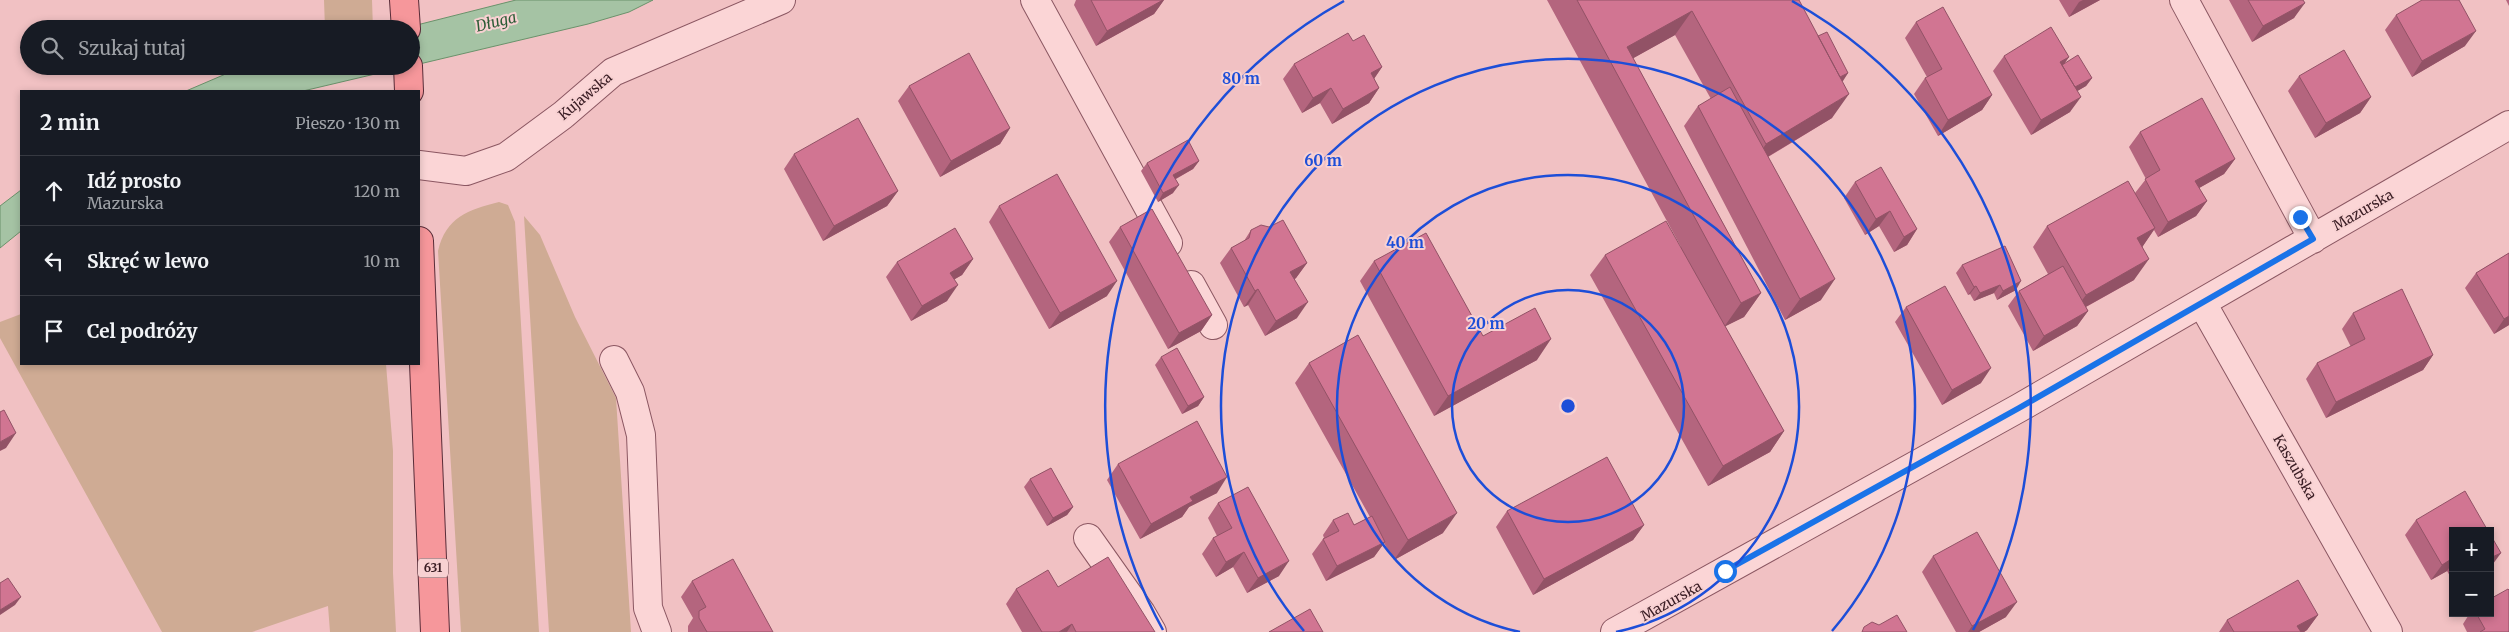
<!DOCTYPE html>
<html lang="pl">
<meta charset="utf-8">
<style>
:root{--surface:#171b24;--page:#20242c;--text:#f1f3f6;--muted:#9ea1a6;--line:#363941}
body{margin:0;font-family:Merriweather,serif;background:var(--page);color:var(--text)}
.controls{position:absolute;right:15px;bottom:15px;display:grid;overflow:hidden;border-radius:0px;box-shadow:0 2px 8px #0003}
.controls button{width:45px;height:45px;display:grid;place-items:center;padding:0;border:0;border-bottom:1px solid var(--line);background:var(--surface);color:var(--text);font:25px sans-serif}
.stop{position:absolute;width:15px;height:15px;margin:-11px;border:4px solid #1a73e8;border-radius:50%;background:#fff}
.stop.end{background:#1a73e8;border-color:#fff;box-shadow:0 1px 5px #0008}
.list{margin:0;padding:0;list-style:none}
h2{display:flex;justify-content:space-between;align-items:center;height:65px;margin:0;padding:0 20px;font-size:21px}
h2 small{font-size:16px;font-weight:400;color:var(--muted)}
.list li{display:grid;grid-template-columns:32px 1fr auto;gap:15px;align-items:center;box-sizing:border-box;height:70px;padding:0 20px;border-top:1px solid var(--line)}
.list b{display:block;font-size:19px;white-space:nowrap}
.list p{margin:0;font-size:16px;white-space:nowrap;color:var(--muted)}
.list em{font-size:16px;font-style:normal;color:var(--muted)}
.icon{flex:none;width:28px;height:28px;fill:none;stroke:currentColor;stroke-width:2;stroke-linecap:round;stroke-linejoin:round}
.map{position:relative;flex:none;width:2509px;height:632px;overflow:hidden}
.search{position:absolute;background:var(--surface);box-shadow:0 2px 8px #0003;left:20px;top:20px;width:400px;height:55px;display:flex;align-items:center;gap:12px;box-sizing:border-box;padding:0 18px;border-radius:28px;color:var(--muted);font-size:19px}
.panel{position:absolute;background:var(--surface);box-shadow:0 2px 8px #0003;left:20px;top:90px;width:400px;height:275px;border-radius:0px}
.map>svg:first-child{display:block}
</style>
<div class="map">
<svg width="2509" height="632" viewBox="0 0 2509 632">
<rect width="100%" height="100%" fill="#f1c1c3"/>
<path fill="#cfab94" d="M324,0H372L373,29H325Z
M499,202L508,205L515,222L539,632H461L438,251C446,217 468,210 499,202Z
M524,216L540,235L575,317L616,398L631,632H549Z
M21,314V364H386L393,451V573L396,632H330L328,606L252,632H162L0,338V322Z"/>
<path fill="#a5c3a4" stroke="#6a926b" d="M516,0H653L629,12L588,24L411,66V29H401Z
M249,66H409L303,91H186L228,73Z
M21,190V231L0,248V206Z"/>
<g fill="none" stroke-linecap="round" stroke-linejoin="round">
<defs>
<path id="minor" d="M1035,0L1168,243
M2184,0L2313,239
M419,165L466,171L506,157L563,115L613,72L781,0
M1191,285L1213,325
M2202,303L2388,632
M614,360L630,392L641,435L648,608L657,632
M1088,538L1141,613L1152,632
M1615,632L2019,408L2509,125"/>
<path id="major" d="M404,0L406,29
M408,66L409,91
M419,241L435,632"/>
</defs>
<use href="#minor" stroke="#8b5762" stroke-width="30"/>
<use href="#major" stroke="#592c38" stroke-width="30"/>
<use href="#minor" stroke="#fbd5d6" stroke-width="28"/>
<use href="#major" stroke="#f6979b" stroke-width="28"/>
</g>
<path fill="#b4657e" d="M1076,0H1164L1154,14L1096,46L1074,5Z
M1547,0H1798L1818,36L1848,73L1842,81L1832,118L1768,157L1821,300L1785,320L1684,126L1698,106L1711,99L1675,35L1633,58L1761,293L1744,317L1725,326L1784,431L1770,452L1708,486L1590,275L1605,255L1681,247Z
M2059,0H2100L2069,17Z
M2229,0H2303L2294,18L2252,42Z
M2506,0H2509V6Z
M2396,15L2465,46L2412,77L2385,30Z
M1916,22L1992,95L1982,110L1938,136L1914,94L1925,78L1927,77L1905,38Z
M1353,41L1382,67L1374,79L1379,88L1369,103L1332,124L1320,103L1302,113L1283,79L1294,64Z
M2004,56L2069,57L2064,64L2092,78L2086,86L2077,91L2070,112L2031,135L1993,71Z
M2299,76L2371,97L2360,113L2315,138L2288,91Z
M909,86L1010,128L1000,144L940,177L898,101Z
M2140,132L2235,159L2224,174L2199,188L2207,201L2196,216L2158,237L2154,230L2142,247L2134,280L2086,307L2088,311L2077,326L2033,351L2008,306L2019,291L2048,274L2033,247L2047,226L2135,193L2146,179L2129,147Z
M794,154L898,191L887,206L823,241L784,169Z
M1199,161L1193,169L1176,179L1173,193L1158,202L1141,171L1147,163Z
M1855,182L1917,229L1907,245L1894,252L1879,226L1865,235L1844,198Z
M999,206L1107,296L1049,329L989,222Z
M1120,227L1212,315L1201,331L1168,349L1109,242Z
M1251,230L1307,263L1296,278L1295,279L1297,318L1265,336L1248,305L1244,307L1220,263L1231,248L1244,241Z
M2509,253V325L2494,334L2465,288L2476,273Z
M973,259L962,275L954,279L947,301L911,321L886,277L897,262Z
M1374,261L1483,336L1537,360L1434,416L1360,281Z
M1962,265L2016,290L1997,300L1994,293L1974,301L1970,294L1968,295L1956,273Z
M1906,307L1981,383L1942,405L1895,322Z
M2353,313L2433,355L2423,370L2326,418L2306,379L2317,363L2351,347L2342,329Z
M1161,357L1204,397L1198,406L1182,414L1155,365Z
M1309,363L1443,533L1394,560L1384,543L1374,557L1326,581L1312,554L1323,539L1324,538L1323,535L1333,520L1354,525L1370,517L1295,383Z
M1118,464L1217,493L1189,507L1182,517L1140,539L1107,480Z
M1030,479L1073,507L1067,515L1047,526L1024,487Z
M1218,503L1279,576L1247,593L1233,567L1216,577L1202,554L1213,538L1217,536L1208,518Z
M1507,511L1644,525L1633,540L1533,595L1496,527Z
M2416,520L2453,531V581L2447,571L2431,580L2405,535Z
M1933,556L2006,617L1979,632H1956L1922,572Z
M692,581L773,632H688V626L693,618L681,597Z
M1058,587L1155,632H1022L1006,604L1016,589Z
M2470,613H2490L2509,632H2467L2463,624Z
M2318,615L2307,630L2304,632H2219L2227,620Z"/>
<path fill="#925266" d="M1163,0H1164L1154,14L1096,46L1107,31Z
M2083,0H2100L2069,17L2079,2Z
M2305,3L2294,18L2252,42L2263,26Z
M1692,11L1675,35L1614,69L1627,47Z
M2476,31L2465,46L2412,77L2422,61Z
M2069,57L2058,72L2060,62Z
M1382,67L1371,83V73Z
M1848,73L1843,81L1819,94L1825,86Z
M2092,78L2086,86L2062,100L2068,91Z
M1331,88L1320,103L1302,113L1313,98Z
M1379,88L1369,103L1332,124L1343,109Z
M1849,94L1832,118L1749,168L1766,144Z
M1992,95L1982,110L1938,136L1948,120Z
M2081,97L2070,112L2031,135L2041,120Z
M2371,97L2360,113L2315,138L2326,123Z
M1010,128L1000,144L940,177L951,161Z
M2235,159L2224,174L2185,196L2195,181Z
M1199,161L1193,169L1168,183L1173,175Z
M1179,185L1173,193L1158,202L1163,193Z
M898,191L887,206L823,241L834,226Z
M2207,201L2196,216L2158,237L2168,222Z
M1890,211L1879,226L1865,235L1876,219Z
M2155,228L2141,249L2137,238Z
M1917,229L1907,245L1894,252L1904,237Z
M973,259L962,275L940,288L950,273Z
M2149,259L2134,280L2071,315L2086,295Z
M1307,263L1296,278L1280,287L1290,272Z
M1835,279L1821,300L1785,320L1800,299Z
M1117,281L1107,296L1049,329L1060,313Z
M2021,281L2016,290L1997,300L2003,291Z
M958,285L947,301L911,321L922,306Z
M2000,285L1994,293L1974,301L1980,293Z
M1976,286L1970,294L1968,295L1974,287Z
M1258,289L1248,305L1244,307L1255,291Z
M1761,293L1744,317L1724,327L1741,303Z
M1308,302L1297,318L1265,336L1276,321Z
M2088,311L2077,326L2033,351L2044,336Z
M1212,315L1201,331L1168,349L1179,333Z
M2509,316V325L2494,334L2504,319Z
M1551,339L1537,360L1434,416L1448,396Z
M2433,355L2423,370L2326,418L2336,402Z
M1991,368L1981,383L1942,405L1952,390Z
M1204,397L1198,406L1182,414L1188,406Z
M1784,431L1770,452L1708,486L1723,466Z
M16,433L6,448L0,451V442Z
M1227,477L1217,493L1189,507L1182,517L1140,539L1151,524L1190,497Z
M1073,507L1067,515L1047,526L1053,518Z
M1457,513L1443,533L1394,560L1408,540Z
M1644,525L1633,540L1533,595L1544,579Z
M1385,542L1374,557L1326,581L1337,566Z
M1244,552L1233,567L1216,577L1226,562Z
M2501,553L2490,568V558Z
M2453,558V562L2447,571L2431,580L2442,565Z
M1289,561L1279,576L1247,593L1258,578Z
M21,597L15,605L0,615V610Z
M2017,602L2006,617L1979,632H1968L1972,626Z
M2318,615L2307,630L2304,632H2293L2297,626Z
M1072,624L1067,632H1059Z"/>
<path fill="#d17592" stroke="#925266" d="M1091,0H1163L1107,31Z
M1577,0H1799L1849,94L1766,144L1692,11L1627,47L1761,293L1741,303Z
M2248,0H2303L2305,3L2263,26Z
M2422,0H2459L2476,31L2422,61L2396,15Z
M1943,7L1992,95L1948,120L1925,78L1942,69L1916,22Z
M2051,27L2069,57L2060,62L2081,97L2041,120L2004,56Z
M1827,32L1848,73L1840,77L1818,36Z
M1348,33L1353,41L1364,35L1382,67L1371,73L1379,88L1343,109L1331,88L1313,98L1294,64Z
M2344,50L2371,97L2326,123L2299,76Z
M969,53L1010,128L951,161L909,86Z
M2078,55L2092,78L2075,87L2062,65Z
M1730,87L1835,279L1800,299L1698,106Z
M2202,98L2235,159L2195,181L2207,201L2168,222L2145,179L2160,170L2140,132Z
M858,118L898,191L834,226L794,154Z
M1188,140L1199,161L1173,175L1179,185L1163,193L1147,163Z
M1881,167L1917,229L1904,237L1890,211L1876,219L1855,182Z
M1057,174L1117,281L1060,313L999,206Z
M2128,181L2155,228L2137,238L2149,259L2086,295L2047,226Z
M1152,209L1212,315L1179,333L1120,227Z
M1283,220L1307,263L1290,272L1308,302L1276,321L1258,289L1255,291L1231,248L1249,238L1251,230L1261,225L1269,227Z
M1666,221L1784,431L1723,466L1605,255Z
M955,228L973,259L950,273L958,285L922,306L897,262Z
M1426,233L1483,336L1535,308L1551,339L1448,396L1374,261Z
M2005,246L2021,281L2003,291L2000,285L1980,293L1976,286L1974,287L1962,265Z
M2509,253V316L2504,319L2476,273Z
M2063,266L2088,311L2044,336L2019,291Z
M1945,286L1991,368L1952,390L1906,307Z
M2402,289L2433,355L2336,402L2317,363L2365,339L2353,313Z
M1358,335L1457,513L1408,540L1309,363Z
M1177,348L1204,397L1188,406L1161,357Z
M4,410L16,433L0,442V412Z
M1197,421L1227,477L1190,497L1193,501L1151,524L1118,464Z
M1607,457L1644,525L1544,579L1507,511Z
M1051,468L1073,507L1053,518L1030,479Z
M1248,487L1289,561L1258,578L1244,552L1226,562L1213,538L1232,528L1218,503Z
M2465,491L2488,531H2453V558L2442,565L2416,520Z
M1348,513L1354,525L1372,516L1385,542L1337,566L1323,539L1339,531L1333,520Z
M1977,532L2017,602L1972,626L1933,556Z
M2490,534L2501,553L2490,558Z
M1108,557L1155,632H1076L1072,624L1059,632H1042L1016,589L1048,570L1058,587Z
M733,559L773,632H707L699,618V611L706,607L692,581Z
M8,578L21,597L0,610V583Z
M2298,580L2318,615L2297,626L2301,632H2234L2227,620Z
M2508,589L2509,590V632H2480L2485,629L2476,613H2490V599Z
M1310,609L1323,632H1269Z
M1897,615L1907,632H1862L1864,627L1872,622L1879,625Z"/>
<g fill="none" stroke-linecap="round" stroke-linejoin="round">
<path stroke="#1a73e8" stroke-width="6" d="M1725,571L2019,408L2313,239L2300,217"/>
</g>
<g fill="none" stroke="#1d4ed8" stroke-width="2.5">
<circle cx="1568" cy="406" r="116"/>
<path d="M1520 632A231 231 0 1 1 1616 632"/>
<path d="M1304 631A347 347 0 1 1 1832 631"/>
<path d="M1163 630A463 463 0 0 1 1344 1M1792 1A463 463 0 0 1 1973 630"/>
</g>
<g text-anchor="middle" stroke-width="4" stroke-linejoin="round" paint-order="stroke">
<rect fill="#f8d1d2" stroke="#735358" stroke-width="1" x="418" y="558.5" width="30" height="19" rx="4"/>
<g font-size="12" font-weight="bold" fill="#3a1d24">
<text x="433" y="572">631</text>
</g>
<g font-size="14" fill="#3a1d24" stroke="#f8d1d2">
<text transform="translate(585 96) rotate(-40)" y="5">Kujawska</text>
<text transform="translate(2363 210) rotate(-30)" y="5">Mazurska</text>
<text transform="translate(2295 467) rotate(60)" y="5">Kaszubska</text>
<text transform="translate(1671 601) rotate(-29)" y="5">Mazurska</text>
</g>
<g font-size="15" font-style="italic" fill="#2b5b35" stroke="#f8d1d2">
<text transform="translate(496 22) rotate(-14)" y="5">Długa</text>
</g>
</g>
<circle cx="1568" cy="406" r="8" fill="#1d4ed8" stroke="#f8d1d2" stroke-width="2.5"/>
<g font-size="15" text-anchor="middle" font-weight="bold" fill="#1d4ed8" stroke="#f8d1d2" stroke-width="4" stroke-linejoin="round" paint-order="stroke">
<text x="1241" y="84">80 m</text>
<text x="1323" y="166">60 m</text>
<text x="1405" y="248">40 m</text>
<text x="1486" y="329">20 m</text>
</g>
</svg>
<div class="controls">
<button>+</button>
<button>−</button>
</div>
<div class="stop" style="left:1725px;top:571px"></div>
<div class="stop end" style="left:2300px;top:217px"></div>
<div class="search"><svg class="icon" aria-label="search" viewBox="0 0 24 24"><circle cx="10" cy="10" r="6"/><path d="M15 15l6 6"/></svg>Szukaj tutaj</div>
<section class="panel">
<h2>2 min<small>Pieszo · 130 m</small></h2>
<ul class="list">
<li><svg class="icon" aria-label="ahead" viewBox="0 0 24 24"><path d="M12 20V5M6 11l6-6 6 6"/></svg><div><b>Idź prosto</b><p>Mazurska</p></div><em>120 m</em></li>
<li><svg class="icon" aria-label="left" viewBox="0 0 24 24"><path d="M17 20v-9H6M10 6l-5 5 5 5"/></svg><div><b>Skręć w lewo</b></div><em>10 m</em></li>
<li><svg class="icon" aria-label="arrive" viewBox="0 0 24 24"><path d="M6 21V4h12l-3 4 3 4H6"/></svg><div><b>Cel podróży</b></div></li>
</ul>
</section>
</div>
